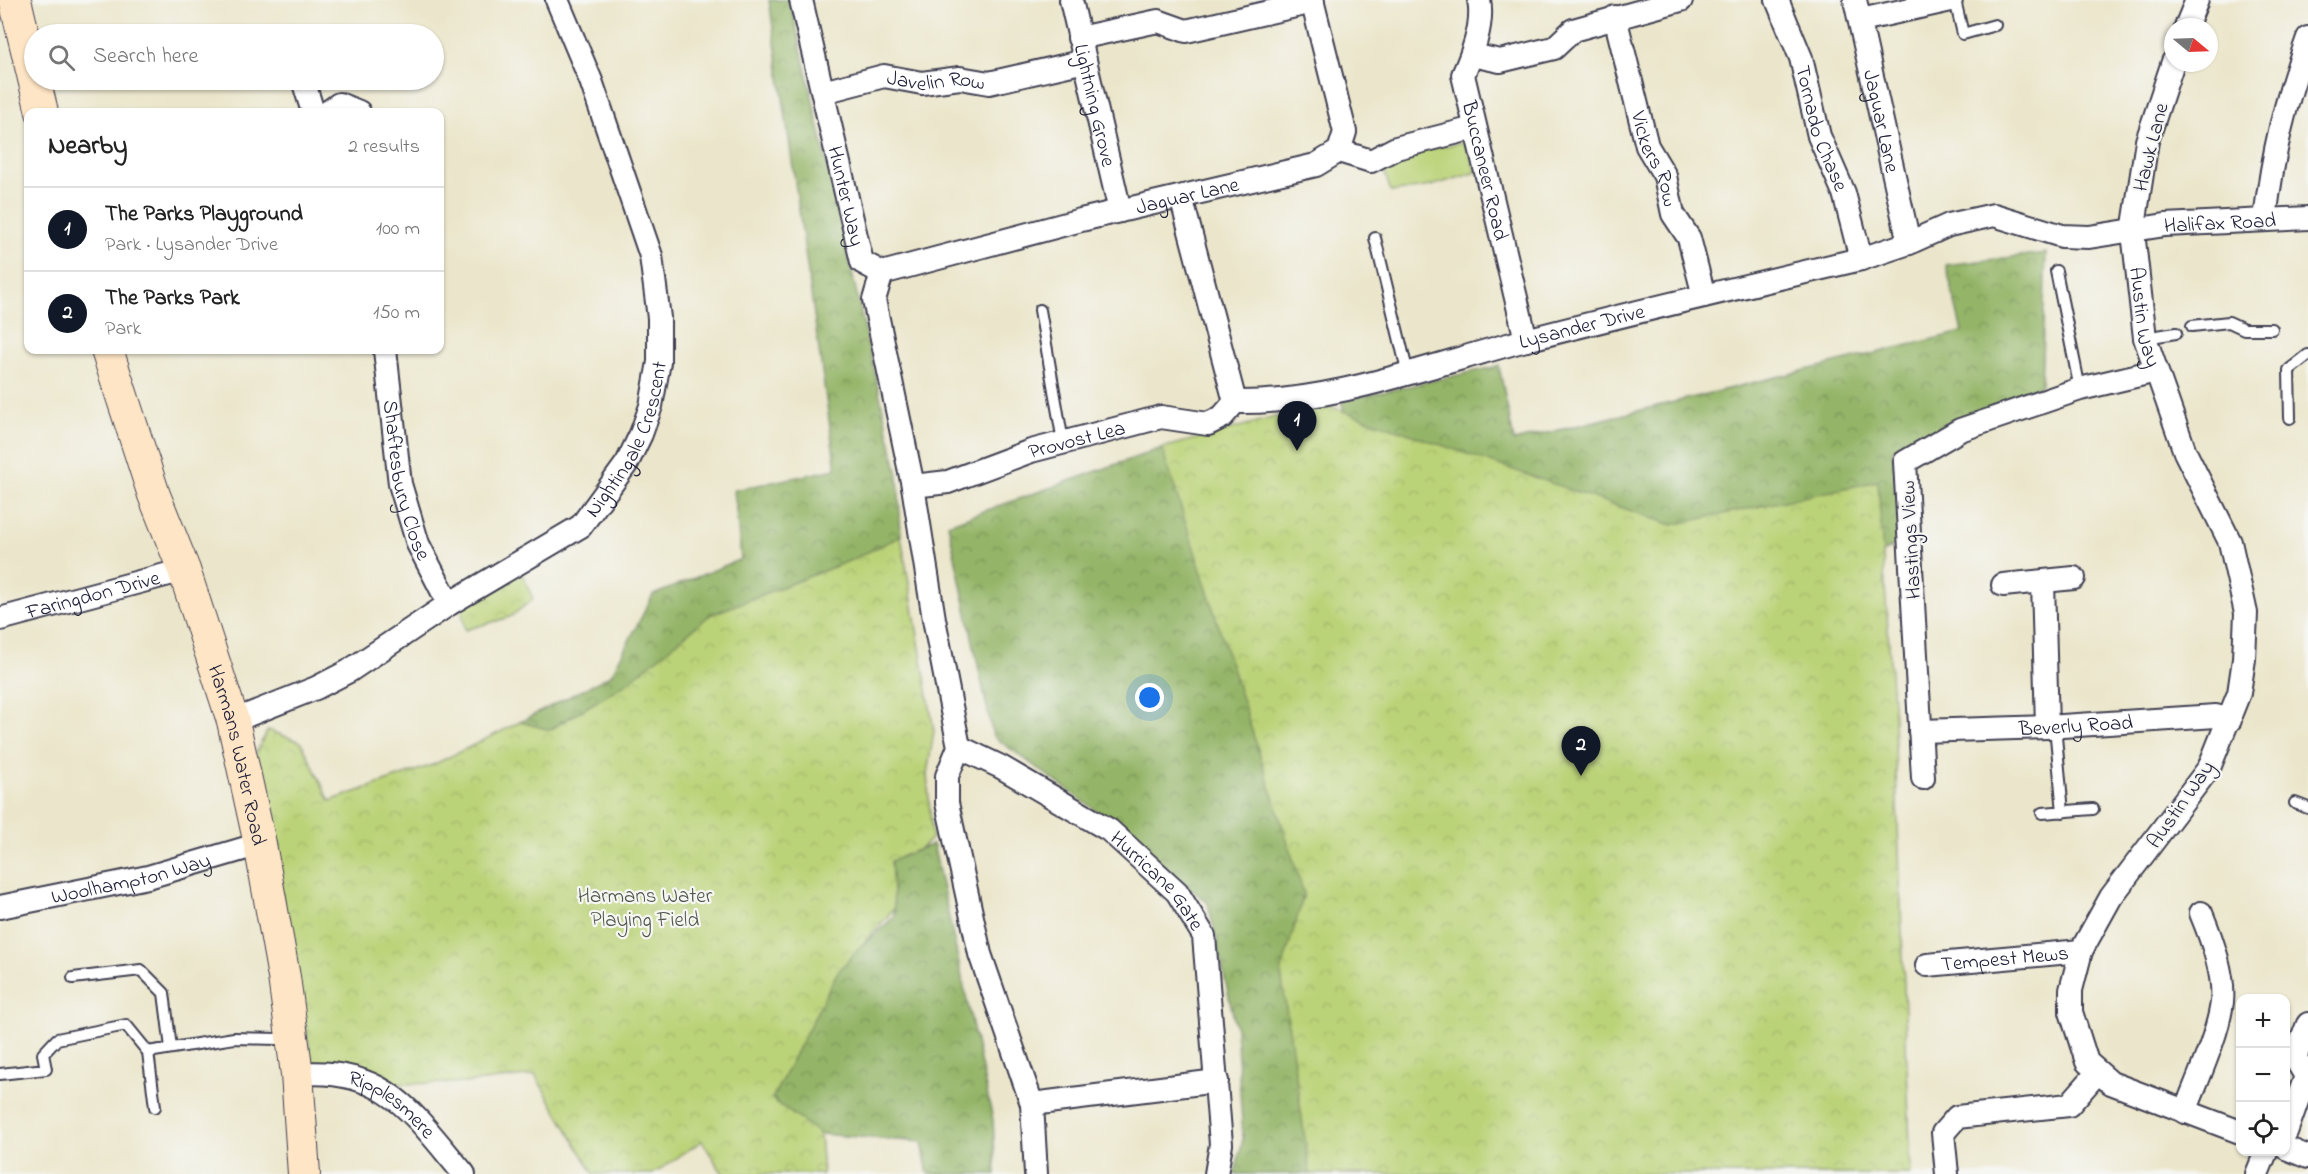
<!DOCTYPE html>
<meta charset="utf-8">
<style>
:root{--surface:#fff;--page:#f6f6f6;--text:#222;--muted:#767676;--line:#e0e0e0;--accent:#111827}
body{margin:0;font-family:"Indie Flower",sans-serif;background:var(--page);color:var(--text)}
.controls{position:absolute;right:18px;bottom:18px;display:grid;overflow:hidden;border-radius:12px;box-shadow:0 2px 4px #0004}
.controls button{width:54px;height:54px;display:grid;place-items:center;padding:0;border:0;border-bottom:2px solid var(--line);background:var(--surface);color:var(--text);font:30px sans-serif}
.compass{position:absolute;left:2164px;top:18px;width:54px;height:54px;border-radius:50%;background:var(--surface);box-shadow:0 2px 4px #0004;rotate:109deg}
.you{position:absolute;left:1150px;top:698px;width:21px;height:21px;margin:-15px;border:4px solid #fff;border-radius:50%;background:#1a73e8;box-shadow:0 0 0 9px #1a73e833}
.badge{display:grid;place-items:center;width:39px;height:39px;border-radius:50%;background:var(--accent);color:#fff;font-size:20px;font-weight:700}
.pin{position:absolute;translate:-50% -50px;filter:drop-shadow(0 2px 3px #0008)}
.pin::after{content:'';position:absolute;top:32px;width:21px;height:18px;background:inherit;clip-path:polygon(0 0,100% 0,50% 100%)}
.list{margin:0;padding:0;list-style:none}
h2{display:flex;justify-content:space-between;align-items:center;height:78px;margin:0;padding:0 24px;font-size:26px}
h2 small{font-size:20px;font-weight:400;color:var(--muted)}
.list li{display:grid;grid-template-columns:39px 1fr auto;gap:18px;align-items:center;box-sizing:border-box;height:84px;padding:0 24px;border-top:2px solid var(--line)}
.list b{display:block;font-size:22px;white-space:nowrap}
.list p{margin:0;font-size:20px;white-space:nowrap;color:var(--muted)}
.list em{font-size:20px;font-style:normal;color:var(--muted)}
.icon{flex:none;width:33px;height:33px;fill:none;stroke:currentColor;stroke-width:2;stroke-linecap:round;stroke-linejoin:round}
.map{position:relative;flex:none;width:2308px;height:1174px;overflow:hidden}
.search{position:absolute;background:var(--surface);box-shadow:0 2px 4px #0004;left:24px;top:24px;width:420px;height:66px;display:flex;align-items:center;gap:15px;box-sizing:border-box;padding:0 21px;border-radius:33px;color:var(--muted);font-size:22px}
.panel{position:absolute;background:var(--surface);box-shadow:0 2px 4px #0004;left:24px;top:108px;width:420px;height:246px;border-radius:12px}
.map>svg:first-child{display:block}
</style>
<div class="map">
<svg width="2308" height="1174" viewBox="0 0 2308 1174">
<defs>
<pattern id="forest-crowns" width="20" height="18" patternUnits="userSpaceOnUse" patternTransform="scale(1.5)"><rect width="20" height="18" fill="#94b568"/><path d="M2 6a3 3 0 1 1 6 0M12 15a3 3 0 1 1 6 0" fill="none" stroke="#789357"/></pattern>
<pattern id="park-crowns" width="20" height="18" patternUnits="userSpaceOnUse" patternTransform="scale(1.5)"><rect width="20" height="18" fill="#bbd378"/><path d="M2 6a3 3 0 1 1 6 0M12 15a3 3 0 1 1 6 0" fill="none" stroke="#a0b569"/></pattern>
</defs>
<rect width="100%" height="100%" fill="#f6f6f2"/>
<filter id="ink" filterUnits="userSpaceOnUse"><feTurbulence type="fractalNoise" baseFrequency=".0167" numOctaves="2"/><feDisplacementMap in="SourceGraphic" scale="12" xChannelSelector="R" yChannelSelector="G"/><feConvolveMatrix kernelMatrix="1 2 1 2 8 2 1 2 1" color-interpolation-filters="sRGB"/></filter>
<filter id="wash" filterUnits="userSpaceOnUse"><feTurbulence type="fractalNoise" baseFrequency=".008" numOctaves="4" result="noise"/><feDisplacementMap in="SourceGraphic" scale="24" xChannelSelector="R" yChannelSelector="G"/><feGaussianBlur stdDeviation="1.35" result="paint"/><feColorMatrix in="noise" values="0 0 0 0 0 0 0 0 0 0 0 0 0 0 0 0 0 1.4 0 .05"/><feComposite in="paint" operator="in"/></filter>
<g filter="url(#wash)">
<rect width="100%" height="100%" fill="#ebe6cb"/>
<path fill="#bbd378" stroke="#6e7a5a" stroke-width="1.5" d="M1464,142L1477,172L1431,186L1391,192L1384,171L1386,165L1409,153Z"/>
<path fill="url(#forest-crowns)" stroke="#5b6c52" stroke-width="1.5" d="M769,0H790L898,475L901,536C781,594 664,661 549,730L520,722L611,675L653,595L741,559L734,490L836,469Z
M2046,253L2041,385L1893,449L1901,542L1861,565L1672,542L1352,489L1342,401L1499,366L1514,441L1962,332L1946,265Z
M1162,448L1319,849L1310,1174H1235L1243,1138L1236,1028L1208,903L1109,820L993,736L948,524Z
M933,844L993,1120L996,1174H928L922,1142L820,1134L772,1099L842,963L894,917L891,861Z"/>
<path fill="url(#park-crowns)" stroke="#6e7a5a" stroke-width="1.5" d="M1323,404L1672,525L1878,481L1894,718L1911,1174H1310L1281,973L1304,894L1162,448Z
M901,536L934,731L927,774L932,838L920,849L891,861L894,909L837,973L772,1099L820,1134L823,1174H723L702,1141L653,1174H594L535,1075L465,1083L370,1084L314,1073L256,752L268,730L301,742L330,801L435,764L520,722L550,730L627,683L710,615L849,561Z
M518,564L533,599L510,617L465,630L460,598Z"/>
</g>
<g filter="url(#ink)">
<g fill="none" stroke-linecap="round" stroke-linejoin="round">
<defs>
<path id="lane" d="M1955,0L1963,34L1995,25
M1375,238L1408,374
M2056,271L2080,389
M1040,310L1063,442
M2192,326L2229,322L2244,329H2272
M2145,338L2176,333
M2290,418L2289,370L2308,355
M2055,726L2063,812
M2295,803L2308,808
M2042,813L2093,809
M73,978L141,970L164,993L171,1048
M148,1052L155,1107
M0,1074L46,1069L43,1054L57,1039L126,1025L148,1052L234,1038L278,1039L289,1037"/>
<g id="street">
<path id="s1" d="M801,0L862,262L882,273"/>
<path id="s2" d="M1071,0L1120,211"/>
<path id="s3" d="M1479,0C1484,24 1473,53 1463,75L1526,340"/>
<path id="s4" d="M1777,0L1801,58L1819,136L1844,193L1861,259"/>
<path id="s5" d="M1855,0L1909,243"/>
<path id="s6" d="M1615,17L1647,146L1665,176L1673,214L1689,238L1704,296"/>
<path d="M1861,20L1951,0"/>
<path d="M2186,27L2197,0"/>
<path d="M1079,38L1158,21L1186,31L1313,2"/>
<path d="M1472,55L1500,61L1554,48L1573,30L1681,0"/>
<path id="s7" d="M2173,62L2147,141L2133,232L2145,338L2185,452L2230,542L2246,613L2244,659L2239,693L2209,768L2111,897L2081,951L2071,990V1012L2087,1062L2111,1083L2240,1132"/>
<path d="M303,80L313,112"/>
<path id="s8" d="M823,92L884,76L922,83L960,78L989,83L1085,61"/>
<path d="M328,112L339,104L359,112"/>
<path d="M1339,151L1371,161L1396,148L1474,128"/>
<path id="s9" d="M1181,197L1235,402C1330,404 1434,364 1526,340C1637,311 1749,285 1861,259L1909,243L1949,225L1994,215L2062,236L2089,237L2165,225L2308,218"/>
<path d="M2265,219C2273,152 2285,102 2308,38"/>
<path d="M882,273L874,300L913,486L934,619L959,747L947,776V803L980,954L1032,1104L1036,1174"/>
<path id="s10" d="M882,273L1081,220L1316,165L1339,151L1345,132L1312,0"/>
<path id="s11" d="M385,350L400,484L418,544L449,604"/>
<path id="s12" d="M913,486L948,482L1031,451L1161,417L1208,424L1222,417L1235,402"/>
<path d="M2043,582L2047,727"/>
<path d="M2003,585L2074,578"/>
<path id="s13" d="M0,619L184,570"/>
<path id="s14" d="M233,721L316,688L349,671L449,604L581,526L627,463L641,434L651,406L659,362V318L651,256L591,81L557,0"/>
<path id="s15" d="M1920,731L2047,727L2216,716L2230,720"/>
<path id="s16" d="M959,747L1001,767L1109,830L1177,892L1204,936L1221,1144L1216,1174"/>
<path d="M1923,778L1905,462L1960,430L2080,389L2156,371"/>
<path id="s17" d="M0,907L148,877L260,844"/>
<path id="s18" d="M1927,965L2081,951"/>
<path id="s19" d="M297,1074C386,1066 413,1114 464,1174"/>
<path d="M1032,1104L1217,1081"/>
<path d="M2185,1112C2197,1080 2218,1035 2222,1002C2225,975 2211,937 2201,913"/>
<path d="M2286,1132L2306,1076L2295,1058L2308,1024"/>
<path d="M2286,1148L2308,1157"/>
<path d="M1947,1174L1943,1133L1957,1117L2069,1105L2097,1073"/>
<path d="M2257,1174L2266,1152"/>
</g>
<g id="secondary">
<path d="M15,0L42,112"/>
<path id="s20" d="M107,350L154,495L184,570L233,721L260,844L284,977L297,1074L304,1174"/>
</g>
</defs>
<use href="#lane" stroke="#403f51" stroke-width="14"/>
<use href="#street" stroke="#403f51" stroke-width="26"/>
<use href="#secondary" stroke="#403f51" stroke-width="34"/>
<use href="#lane" stroke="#fff" stroke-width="10"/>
<use href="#street" stroke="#fff" stroke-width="22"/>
<use href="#secondary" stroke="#fee5c5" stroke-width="32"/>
</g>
</g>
<g text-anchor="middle" stroke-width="4.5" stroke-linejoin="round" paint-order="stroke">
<g font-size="21" fill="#22223b" stroke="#f6f6f2">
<text dy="7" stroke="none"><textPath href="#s8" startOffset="116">Javelin Row</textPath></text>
<text dy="7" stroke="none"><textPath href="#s2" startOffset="108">Lightning Grove</textPath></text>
<text dy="7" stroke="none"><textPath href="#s5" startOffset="124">Jaguar Lane</textPath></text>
<text dy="7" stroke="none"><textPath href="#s4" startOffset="136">Tornado Chase</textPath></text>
<text transform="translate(2150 147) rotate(-76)" y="7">Hawk Lane</text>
<text dy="7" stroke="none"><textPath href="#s6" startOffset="148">Vickers Row</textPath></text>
<text dy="7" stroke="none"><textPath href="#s3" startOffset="176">Buccaneer Road</textPath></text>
<text dy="7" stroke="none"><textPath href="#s10" startOffset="315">Jaguar Lane</textPath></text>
<text dy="7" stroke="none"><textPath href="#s1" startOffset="201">Hunter Way</textPath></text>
<text dy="7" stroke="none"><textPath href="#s9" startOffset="1226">Halifax Road</textPath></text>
<text dy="7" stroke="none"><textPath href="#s7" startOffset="261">Austin Way</textPath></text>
<text dy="7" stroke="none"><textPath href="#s9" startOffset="568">Lysander Drive</textPath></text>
<text dy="7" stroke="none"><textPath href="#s14" startOffset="500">Nightingale Crescent</textPath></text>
<text dy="7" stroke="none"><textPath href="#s12" startOffset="171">Provost Lea</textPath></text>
<text dy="7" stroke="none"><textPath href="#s11" startOffset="132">Shaftesbury Close</textPath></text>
<text transform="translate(1910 540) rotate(-93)" y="7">Hastings View</text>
<text dy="7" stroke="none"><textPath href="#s13" startOffset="96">Faringdon Drive</textPath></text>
<text dy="7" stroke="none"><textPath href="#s15" startOffset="156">Beverly Road</textPath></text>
<text dy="7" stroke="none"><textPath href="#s20" startOffset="426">Harmans Water Road</textPath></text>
<text transform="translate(2180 804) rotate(-55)" y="7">Austin Way</text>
<text dy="7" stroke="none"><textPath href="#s17" startOffset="134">Woolhampton Way</textPath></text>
<text dy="7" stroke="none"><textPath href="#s16" startOffset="242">Hurricane Gate</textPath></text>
<text dy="7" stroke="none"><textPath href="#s18" startOffset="78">Tempest Mews</textPath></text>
<text dy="7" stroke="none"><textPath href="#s19" startOffset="104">Ripplesmere</textPath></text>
</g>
<g font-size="21" fill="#50574d" stroke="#f6f6f2">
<text x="645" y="902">Harmans Water<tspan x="645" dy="24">Playing Field</tspan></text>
</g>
</g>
</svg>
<div class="controls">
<button>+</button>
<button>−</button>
<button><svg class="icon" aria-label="locate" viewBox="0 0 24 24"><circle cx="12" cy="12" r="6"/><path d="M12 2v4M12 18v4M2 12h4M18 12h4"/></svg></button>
</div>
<svg class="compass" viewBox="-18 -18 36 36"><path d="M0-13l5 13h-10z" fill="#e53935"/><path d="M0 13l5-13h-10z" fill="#767676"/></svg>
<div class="you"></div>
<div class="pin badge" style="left:1297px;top:451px">1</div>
<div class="pin badge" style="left:1581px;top:776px">2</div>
<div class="search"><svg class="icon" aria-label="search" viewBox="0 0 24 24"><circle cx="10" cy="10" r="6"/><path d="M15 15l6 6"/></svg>Search here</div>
<section class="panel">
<h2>Nearby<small>2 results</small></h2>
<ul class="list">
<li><span class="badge">1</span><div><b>The Parks Playground</b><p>Park · Lysander Drive</p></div><em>100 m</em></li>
<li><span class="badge">2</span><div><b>The Parks Park</b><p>Park</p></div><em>150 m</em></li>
</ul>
</section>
</div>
